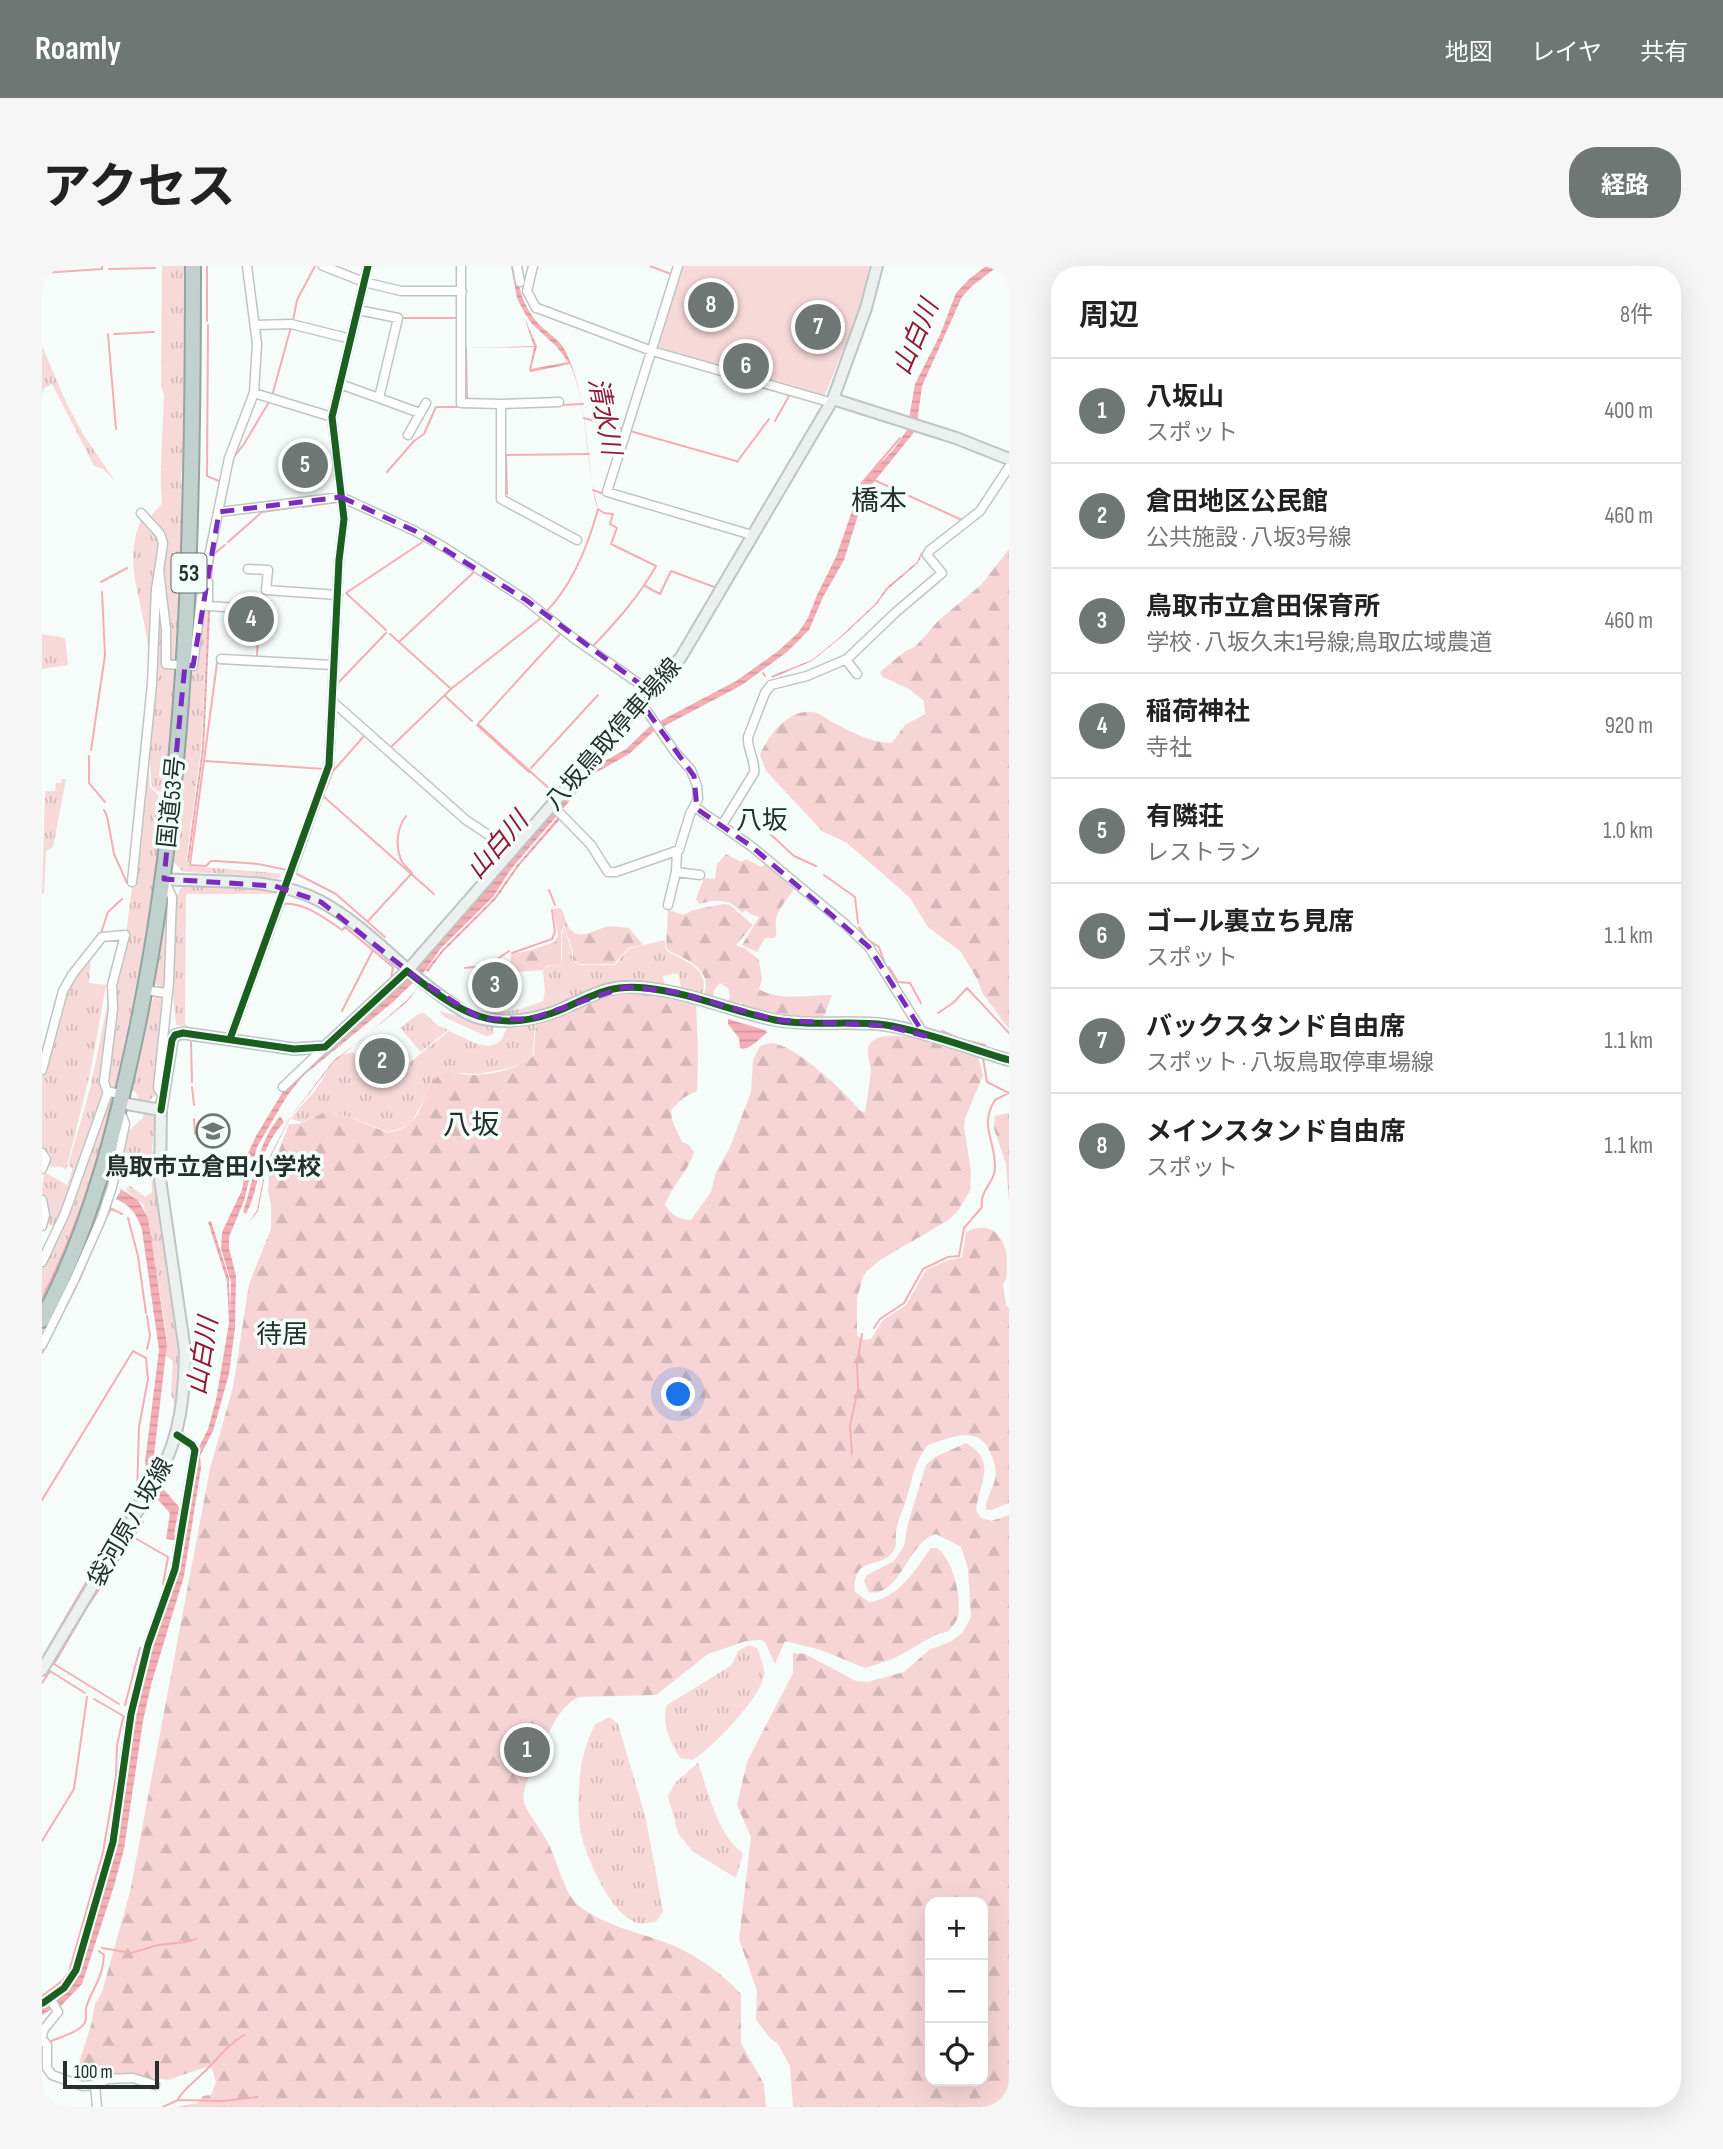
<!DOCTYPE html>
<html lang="ja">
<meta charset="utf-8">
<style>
:root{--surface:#fff;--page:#f6f6f6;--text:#222;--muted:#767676;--line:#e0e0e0;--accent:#6e7774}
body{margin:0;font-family:"Sofia Sans Condensed","Noto Sans JP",sans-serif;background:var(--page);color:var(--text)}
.controls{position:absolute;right:21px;bottom:21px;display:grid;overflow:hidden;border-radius:14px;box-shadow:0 7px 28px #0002}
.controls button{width:63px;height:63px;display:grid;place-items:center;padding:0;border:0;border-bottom:2px solid var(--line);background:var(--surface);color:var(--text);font:35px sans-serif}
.scale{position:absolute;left:21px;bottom:18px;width:96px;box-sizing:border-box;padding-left:7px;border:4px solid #25302c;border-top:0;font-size:19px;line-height:24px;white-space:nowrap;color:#25302c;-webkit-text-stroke:5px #f3fffa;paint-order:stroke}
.you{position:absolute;left:637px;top:1129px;width:24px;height:24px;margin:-18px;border:5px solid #fff;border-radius:50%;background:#1a73e8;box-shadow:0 0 0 10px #1a73e833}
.badge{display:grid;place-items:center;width:46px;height:46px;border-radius:50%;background:var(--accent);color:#fff;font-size:23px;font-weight:700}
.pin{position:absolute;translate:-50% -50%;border:4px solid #fff;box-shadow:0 2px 7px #0006}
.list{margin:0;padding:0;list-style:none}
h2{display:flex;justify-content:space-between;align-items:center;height:91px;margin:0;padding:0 28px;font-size:30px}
h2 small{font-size:23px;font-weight:400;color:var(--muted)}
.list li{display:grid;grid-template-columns:46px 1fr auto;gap:21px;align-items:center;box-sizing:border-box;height:105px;padding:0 28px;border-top:2px solid var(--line)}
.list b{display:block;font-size:26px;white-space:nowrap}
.list p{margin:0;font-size:23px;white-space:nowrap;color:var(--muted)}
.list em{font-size:23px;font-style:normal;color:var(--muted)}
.icon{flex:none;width:38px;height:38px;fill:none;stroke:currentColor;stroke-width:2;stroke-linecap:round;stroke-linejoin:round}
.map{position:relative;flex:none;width:967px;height:1841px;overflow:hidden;border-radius:28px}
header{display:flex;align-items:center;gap:42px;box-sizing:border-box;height:98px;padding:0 35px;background:var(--accent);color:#fff}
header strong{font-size:33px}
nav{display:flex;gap:38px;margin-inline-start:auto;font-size:24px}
.intro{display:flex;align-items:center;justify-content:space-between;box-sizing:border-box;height:168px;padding:0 42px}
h1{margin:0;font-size:49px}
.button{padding:18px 32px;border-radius:28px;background:var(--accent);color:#fff;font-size:24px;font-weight:700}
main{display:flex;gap:42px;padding:0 42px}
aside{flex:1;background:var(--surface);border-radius:28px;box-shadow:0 7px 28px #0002}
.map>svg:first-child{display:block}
</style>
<header>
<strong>Roamly</strong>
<nav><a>地図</a><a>レイヤ</a><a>共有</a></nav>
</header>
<div class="intro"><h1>アクセス</h1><a class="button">経路</a></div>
<main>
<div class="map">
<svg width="967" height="1841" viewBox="0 0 967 1841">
<defs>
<pattern id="grass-tufts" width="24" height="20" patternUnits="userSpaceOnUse" patternTransform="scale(1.75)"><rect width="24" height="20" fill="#f7d9da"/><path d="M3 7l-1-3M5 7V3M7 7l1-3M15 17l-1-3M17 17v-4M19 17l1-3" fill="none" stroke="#d4bbbb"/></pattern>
<pattern id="forest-firs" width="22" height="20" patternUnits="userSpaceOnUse" patternTransform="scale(1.75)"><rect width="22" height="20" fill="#f7d5d7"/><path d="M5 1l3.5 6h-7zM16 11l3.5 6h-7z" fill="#d4b7b9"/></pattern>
<pattern id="water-rules" width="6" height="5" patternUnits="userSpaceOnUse" patternTransform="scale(1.75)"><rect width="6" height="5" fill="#f6aeb6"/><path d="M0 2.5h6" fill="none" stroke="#d3969d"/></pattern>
</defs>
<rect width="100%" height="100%" fill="#f6fcf9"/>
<path fill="url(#grass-tufts)" d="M120,0H144L145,123L143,180L139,209L141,255L143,258L137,396H128C123,354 119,314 125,273L107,252L120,238C117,203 121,165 122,129L119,120Z
M0,80L25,138L41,168L73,215L61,203L52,200L10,118L2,122L0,128Z
M99,254H104L119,276L108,429C105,410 108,393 105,374C99,331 81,296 99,254Z
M165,318L166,341L159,483L144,596L147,597L148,600L233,607L239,608L237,613L205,609L145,606L140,605L132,596L134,556L149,404L153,403Z
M115,324L123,368L122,401L136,403L121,557L119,527L110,521L106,477Z
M0,368L23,372L26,399L0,403Z
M106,493L108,521L116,529L117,558L120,564L98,704L73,825L64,820L71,729L83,677Z
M20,513H24L11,581L4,585L2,628H0L3,525H13L14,517H19Z
M141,620L235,622L236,628H144L143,757L146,760L134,759C131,730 121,639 141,620Z
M124,631H128L123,724H115V719L113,718Z
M522,661L530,685V694L538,699H573L586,683L623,674V682L626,686C645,695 669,705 660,729L640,725L636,707L621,710L623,722L477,751L432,746L431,743C459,749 474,746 501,735L503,725L501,705L504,701L519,698C522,686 517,673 522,661Z
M49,687L47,717L64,719L48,808L24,904L20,901L4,900L9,888L0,884V811L23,725Z
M73,702L62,830L14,961L5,958L9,948L3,944L0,923L2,906L25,919L31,902L26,900L48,823Z
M113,727L123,729L113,830L107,835L97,834L93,825H89L102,761Z
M397,745L450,759L452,766L450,769L444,770L402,751Z
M382,747L397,760L406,764L379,786L358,762L376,748Z
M493,755L491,789L482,797L463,803L436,808L402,806L394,812L368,859L346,866L311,852L285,845L260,856L249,853C256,843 264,835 272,826C283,812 291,788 311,786L338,820L407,765C420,770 447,789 459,774C462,770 463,764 466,760Z
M68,829L74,832V839L38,954L0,1040V1002L24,952Z
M101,846L114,851L110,883L114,898L118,953L139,1081L134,1144L129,1127L131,1094L124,1090L125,1071L107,963L108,960L101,938L84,924L86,920L90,921L103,931L110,926L109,900L86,892L79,914L76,910L83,868L101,852Z
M81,857L73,907L57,953L0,1074V1064L20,1023Z
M707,1379L715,1382C718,1391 723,1400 722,1409C719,1432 670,1482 651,1494L638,1492C628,1476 619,1458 625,1439L690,1399L696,1385Z
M568,1451L576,1458L604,1553L621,1646L614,1656C609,1656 602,1658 597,1657C572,1653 547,1597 541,1575C535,1555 536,1530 538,1510C539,1491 546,1474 553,1458Z
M656,1497C667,1526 675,1569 701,1587L694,1612L650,1585L636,1567L626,1530L634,1516Z"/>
<path fill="url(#forest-firs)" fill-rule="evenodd" d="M967,283V763L941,728L935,713L919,686L886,661L868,632L840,607L805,577L780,565L724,505L718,489C726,469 749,439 775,447C781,449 787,455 794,458C811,467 830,477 850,477L863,459L883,448L882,435L867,423L841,411L838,406L862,386L874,380L897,354L940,318Z
M212,333L224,340L225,354L221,365L214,369H192L191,363L196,350L195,345L199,343L202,347L197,357L200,364C211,363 220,359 223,348L218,342L197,340L200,335L208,337Z
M684,588L699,596L704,593L720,601L725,596L753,620C748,631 739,638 735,650C732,658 736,664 733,672H723L715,686L700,679L717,651L708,648L704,644L700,647C688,632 675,633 657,638L654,633L662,612L673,613L675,598Z
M682,638L688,639L711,659L694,679L704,683L717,694L720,713L717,723C736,735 768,729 790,729L782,751H731L693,739L708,736L686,738L688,729L686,722L678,717L672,724L671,733L661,730C673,705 645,693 627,685L624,681L626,644L641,649L651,644Z
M519,642C524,650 523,660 531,666C540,673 555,663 564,661C573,660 579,661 587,662L601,679L586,682L572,698H538L531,694V685L522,659L519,666V698L504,700L501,704L472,706L468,697L469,688L486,685L513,676L516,669L511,643Z
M595,725L654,735L656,787L655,825L641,832L629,844L630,854L640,876L647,879L652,886C646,906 630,919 623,939C630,949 636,953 649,954L669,926L674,906L688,881L709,826L711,794L718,780C720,780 726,777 729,777C752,778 805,827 818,845L823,846C824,843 829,807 829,804C828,796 825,791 826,783C832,752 917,783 936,790L941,809L923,853L922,862L929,904L928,925L915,946L905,955L838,994L825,1005L821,1010L815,1033V1070L823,1074L829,1073L841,1054L864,1039L884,1004L904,995L920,991L924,966C952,952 967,975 965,1002C964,1009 966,1011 961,1018L964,1039L967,1042V1237L950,1244H944C943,1233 951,1224 953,1213C955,1204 952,1194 948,1186C936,1158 908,1172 886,1179C871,1198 871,1213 864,1234C861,1245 855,1255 854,1266C853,1271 855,1278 853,1282C842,1306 810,1286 813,1326L827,1336C856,1333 873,1304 889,1282H895C911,1293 920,1332 916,1351C914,1356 910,1361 907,1365L893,1369L853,1392L823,1402L779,1384L743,1375L733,1398L723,1376L719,1374L704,1375L666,1388L614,1429L537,1431C516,1440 505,1471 496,1491C471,1543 481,1532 506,1577C515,1594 522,1627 536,1639C565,1663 606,1667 639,1683C662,1695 681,1709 699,1728V1777L722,1818L724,1841H133L156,1837L161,1830L169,1829L174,1816L170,1803L164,1801L126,1814L76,1809L38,1813L34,1807L49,1759L53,1738L60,1726L88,1626L168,1203L191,1121L207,1018L229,963V939L226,924L227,911L247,858H257L285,845L310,852L346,867C352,865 361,863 366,859C382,850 384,811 403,806C409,805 418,808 425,809C447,810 475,804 492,789L494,755L537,742L534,741L574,726Z
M967,847V936L964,898L952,863L953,850Z
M924,1177C956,1195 937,1217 934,1244L939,1252L949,1255L967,1249V1841H751L748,1800L736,1778L728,1772L714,1754L715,1725L697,1673L709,1571L695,1539L705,1496L751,1407V1387L763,1388L814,1415L826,1416L862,1406L887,1384L910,1375L920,1367L929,1351L926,1303L919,1281L894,1268C867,1274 857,1333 827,1326L822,1315L825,1309L852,1295L862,1280L866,1257L884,1199L893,1191ZM888,1636H941V1815H888Z"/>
<path fill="#f7d9da" d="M639,0H827L819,40L782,131L615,84L613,81Z"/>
<path fill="url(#water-rules)" d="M469,0H474C476,24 483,46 502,63C510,70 520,77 524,86C543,127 544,173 550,218C552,227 555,236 556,244C542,196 548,145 528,98L489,106L487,105L492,81L424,82L492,80L482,51L495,80L489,103L526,96L515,81L490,58L482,46L475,32Z
M944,0H956L930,20L920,31L880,120L874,164L823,227L802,294L781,331L767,364L745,386L700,419L611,466L587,488L550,509L469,603L451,631L399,682L382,706L351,736L261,810L245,830L215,881L202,935L187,971V982L194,1010L193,1062L187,1108L171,1165L158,1190L159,1202L142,1310L109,1419L101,1455L82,1583L72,1620L40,1718L18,1741L8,1744L0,1749V1743L28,1719L35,1709L44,1681L65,1609L92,1453L105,1395L139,1275L124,1273L128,1247L114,1232L107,1217L103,1196L117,1084L100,964C95,948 89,940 74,933L79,924L77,922L96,934L106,952L125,1078L111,1198L118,1219L137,1241L132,1269L140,1270L156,1183L166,1163L174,1134L187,1057L185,1015L166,956L169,955L187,1012L188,1048L189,1016L179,982L180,966L200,924L206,887L214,870L245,819L284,788L285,783L445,622L474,585L547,504L584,483L607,461L694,415L735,386L756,367L766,352L775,329L794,291L817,225L824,212L852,183L865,164L873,118L898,69L914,27L926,14Z
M923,254L881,286L876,297L845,324L835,338L803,368L770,395L730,412L729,410L770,394L798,371L834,337L844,322L875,296L879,287Z
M173,278L169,326L162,482L147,596H145L160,483L167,318Z
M518,549L520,551L477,600L454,633L400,687L386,706L384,704L400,684L452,632L475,599Z
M376,722L365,736L292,796L248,852L225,898L216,945L206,958L215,944L224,898L247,853L292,794L317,776L364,735Z
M686,753L723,764L725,767C717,772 708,785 698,782L697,772L686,758Z
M238,850L242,856C213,888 221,915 204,948L201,946C213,911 214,880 238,850Z"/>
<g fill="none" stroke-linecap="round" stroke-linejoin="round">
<path stroke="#f6aeb6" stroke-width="2" d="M165,0V55
M608,0L629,8
M67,3L113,2
M0,7L60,3V0
M359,52H416
M251,55L255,34L273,0
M166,59L165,210L177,215
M66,68L74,163
M72,68L112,66
M424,82L425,133
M230,130L249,61
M519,139L541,138
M542,152L581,163
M733,155L748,128
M588,165L694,195
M463,190V228
M192,191L202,178L227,136
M695,196L727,153
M345,206L372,175L382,168L394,141H417V139
M830,213L920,254
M819,218L858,172
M551,224L562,228
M465,228L464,189L547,188
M304,238L318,244
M261,241L295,236
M186,276L220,246L255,241
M173,287L183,279
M111,315L112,309
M59,316L85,302
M603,320L618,328L629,305L675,322
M504,346C531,318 546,280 556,243L562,247L571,248L568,258L575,262L569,278L614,300C597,330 576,354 551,380
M344,364L304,327L382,275
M348,368L408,422
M357,376L433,305
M215,390L216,370
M286,403H288L286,433
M721,407L723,410
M295,418L344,367
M403,430L430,455
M435,459L487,506
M348,482L409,423L499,352
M49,484L63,389L60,326
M47,490V517L63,536
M163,495L283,503
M489,502L556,429
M292,504L323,469
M512,527L436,458L518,368
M281,530L392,628
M698,540L752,590L774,600
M62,544L65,550L72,588L85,617
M274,548L291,505L294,444
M245,604L216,598L175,595H169L164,600L148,599L175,397L252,401
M255,608L294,628L343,671
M782,609L813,631L816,657
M507,624L513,639
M326,655L370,607C367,603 361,599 359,594C353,579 355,562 364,550
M817,661L825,673L837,681L843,698
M59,667L66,646L80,633
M229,671L242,638C262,636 284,653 300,664L303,661L351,701L349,713
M470,687L510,673L513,666L510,644
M847,701L856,716L868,717L879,737
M423,702L447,699L467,685
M300,745L331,684
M896,747L911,737L925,722L967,767
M900,765L918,773L943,779
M149,776L150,816
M150,821L152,839
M152,853L153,868
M68,942L80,948
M65,950L69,943
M86,952L96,990L104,1047
M37,1015L55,971
M0,1032C32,970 55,901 70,833
M105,1050L108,1070L105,1083
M832,1062L838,1053L862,1037L881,1003L906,991L917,990L922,962L940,941C937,924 954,916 953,900C953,874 937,859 953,834L967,827L945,816L941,792
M0,1087L35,1019
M810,1188L808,1160L816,1123L815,1097L820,1068
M0,1234L91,1085L104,1092L106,1113L97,1161L95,1229L2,1389
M93,1272L126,1291L121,1318
M0,1417L8,1405L43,1427
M52,1433L83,1451L84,1454
M77,1438L12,1398L44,1343L101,1256
M83,1439L98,1382
M0,1575L32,1523L45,1431
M60,1682L89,1687L116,1679L144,1676L154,1673
M0,1730L20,1715L27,1706L61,1586L74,1510L75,1479L81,1452
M7,1776C18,1771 35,1767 42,1758C46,1752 43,1747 44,1742C50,1722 61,1713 62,1689L57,1685
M136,1833C143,1822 151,1817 160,1808C176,1794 182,1781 202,1769
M121,1841L136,1834L181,1835L215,1831"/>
<path stroke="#ccd3d0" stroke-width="8" stroke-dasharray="8 4" stroke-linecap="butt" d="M238,636L250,604"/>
<defs>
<path id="street" d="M281,0L322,16L359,25H420
M419,0V137L459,138V233L535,274
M475,0L478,16
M491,0L485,25L494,42
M636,0L565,226L710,269
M495,42L610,85L787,136
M316,44L356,52L337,132
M213,59L249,58L309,73
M298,118L378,147
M212,127L290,151
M459,138L517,136
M366,169L384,137
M177,246L299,231L373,265L402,281L484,334L530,371L609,426
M99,247L118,268L121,277L117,305L124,363V398L151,400L160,325
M206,303L226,304L224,324L296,329
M166,316V340L198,342
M147,317L155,319L160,325L187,192L212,127L215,78L205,0
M179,393L291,399
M804,394L815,408
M290,435L424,554L469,584
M510,539L549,579L566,606H574L637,584L648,548L656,533L655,520L649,504L633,486L600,438
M653,541L709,580L803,658L827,681L883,770
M680,559L712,507C714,495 705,484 706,471L723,427L729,419L765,410L805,393L854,346L900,307L885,289L887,285L938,245L967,201
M250,604L287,499L297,294L302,253L290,151L326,0
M634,606L658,609
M90,616L110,418L114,323L117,305
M626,639L634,606L635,586
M103,724L124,727
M188,773L238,636
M0,804L21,725L30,709L60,671L83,669L70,719L71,743L62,816L65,825L81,829
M241,821L283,781
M121,830L116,822L127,715L130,631L122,613
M0,887L4,893L0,903
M0,934L3,949L0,960
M0,996L23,947L66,826
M0,1079L33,1012L60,951L70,921L83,858L78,844
M1,1737L22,1722L34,1704L71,1576L89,1448L106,1379L133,1303L153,1184L150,1179L135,1169
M0,1770L2,1763L16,1746L8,1732
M0,1773L5,1779V1802L10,1809L41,1820L51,1819L66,1813L91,1812L113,1819
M53,1819L55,1841"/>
<path id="secondary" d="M791,133L914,172L967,193
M122,613C174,617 231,610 278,635C323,659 358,701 399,730C412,739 425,750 441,753C468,758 499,753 524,741C543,733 562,721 583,721C635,720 683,744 733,754C770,761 808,754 844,759C883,765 928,783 967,794
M79,837L119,844
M0,1404L117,1209C139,1169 142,1130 143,1085L118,913L119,844L130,774L133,769L141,767L252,783L283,781L365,705L639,391L791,133L824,42L835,0"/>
<path id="highway" d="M0,1054C49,962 75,859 96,758C147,508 151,254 151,0"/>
</defs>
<use href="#street" stroke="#bec6c3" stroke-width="11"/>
<use href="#secondary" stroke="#bec6c3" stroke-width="14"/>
<use href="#highway" stroke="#92a59f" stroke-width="18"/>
<use href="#street" stroke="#fefffe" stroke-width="8"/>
<use href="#secondary" stroke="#ecf0ef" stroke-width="10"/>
<use href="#highway" stroke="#c1d1cd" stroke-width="14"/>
<defs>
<path id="cycleway" d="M188,773L287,499L297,294L302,253L290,151L326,0
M119,844L130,774L133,769L141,767L252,783L283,781L365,705C418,747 454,772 523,742C553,728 570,718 604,722C649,727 689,745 733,754C770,761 807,754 844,759C882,765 929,783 967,794
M1,1737L22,1722L34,1704L71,1576L89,1448L106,1379L133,1303L153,1184L150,1179L135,1169"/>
</defs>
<use href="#cycleway" stroke="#f3fffa" stroke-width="11"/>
<use href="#cycleway" stroke="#1b5e20" stroke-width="7"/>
</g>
<path fill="none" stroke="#7b2cbf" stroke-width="5" stroke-dasharray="14 9" stroke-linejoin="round" d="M299,231L373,265L484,334L609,426L600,438L652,510L655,543L709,580L827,681L883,770L845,760L735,754L634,726L583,721L488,753H439L376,713L279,636L233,620L122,613L143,399L151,400L177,246Z"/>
<defs>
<symbol id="school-ring" viewBox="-11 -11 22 22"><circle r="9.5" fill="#f3fffa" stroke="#6e7774" stroke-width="1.5"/><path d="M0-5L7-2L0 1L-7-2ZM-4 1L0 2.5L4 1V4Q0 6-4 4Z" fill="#6e7774"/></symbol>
</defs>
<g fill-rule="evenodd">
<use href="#school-ring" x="152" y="846" width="38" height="38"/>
</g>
<g text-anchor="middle" stroke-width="7" stroke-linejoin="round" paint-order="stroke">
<rect fill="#f3fffa" stroke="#636e6a" stroke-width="2" x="129.5" y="287.5" width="35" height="39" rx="5"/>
<g font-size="23" font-weight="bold" fill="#25302c">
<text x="147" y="315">53</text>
</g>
<g font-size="24" fill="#25302c" stroke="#f3fffa">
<text transform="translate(571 468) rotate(-49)" y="8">八坂鳥取停車場線</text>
<text transform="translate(129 536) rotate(-84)" y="8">国道53号</text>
<text transform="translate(88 1256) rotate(-60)" y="8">袋河原八坂線</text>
</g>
<g font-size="24" font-weight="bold" fill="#25302c" stroke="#f3fffa">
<text x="171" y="909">鳥取市立倉田小学校</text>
</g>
<g font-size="26" font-style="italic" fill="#951739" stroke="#f3fffa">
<text transform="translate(873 71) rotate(-67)" y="9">山白川</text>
<text transform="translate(563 150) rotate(79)" y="9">清水川</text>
<text transform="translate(455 579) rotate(-49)" y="9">山白川</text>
<text transform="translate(160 1090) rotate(-81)" y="9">山白川</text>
</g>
<g font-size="26" fill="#25302c" stroke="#f3fffa">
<text x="720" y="563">八坂</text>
<text x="240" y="1077">待居</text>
</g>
<g font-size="28" fill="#25302c" stroke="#f3fffa">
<text x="837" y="244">橋本</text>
<text x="429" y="868">八坂</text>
</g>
</g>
</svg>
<div class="controls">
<button>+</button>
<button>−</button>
<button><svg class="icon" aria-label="locate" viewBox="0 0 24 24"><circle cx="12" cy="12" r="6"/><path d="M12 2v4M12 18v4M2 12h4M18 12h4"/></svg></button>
</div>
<div class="scale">100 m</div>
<div class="you"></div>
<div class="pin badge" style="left:485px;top:1484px">1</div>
<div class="pin badge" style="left:340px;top:795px">2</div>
<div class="pin badge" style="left:453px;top:719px">3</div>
<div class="pin badge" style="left:209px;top:353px">4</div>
<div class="pin badge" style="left:263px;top:199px">5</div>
<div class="pin badge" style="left:704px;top:100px">6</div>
<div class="pin badge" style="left:776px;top:61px">7</div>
<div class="pin badge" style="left:669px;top:39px">8</div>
</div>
<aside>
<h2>周辺<small>8件</small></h2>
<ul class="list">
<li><span class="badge">1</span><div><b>八坂山</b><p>スポット</p></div><em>400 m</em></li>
<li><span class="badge">2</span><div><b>倉田地区公民館</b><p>公共施設 · 八坂3号線</p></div><em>460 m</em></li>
<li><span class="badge">3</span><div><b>鳥取市立倉田保育所</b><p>学校 · 八坂久末1号線;鳥取広域農道</p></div><em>460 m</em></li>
<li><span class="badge">4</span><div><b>稲荷神社</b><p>寺社</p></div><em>920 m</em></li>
<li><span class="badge">5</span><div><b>有隣荘</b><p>レストラン</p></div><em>1.0 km</em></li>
<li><span class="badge">6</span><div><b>ゴール裏立ち見席</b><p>スポット</p></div><em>1.1 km</em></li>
<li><span class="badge">7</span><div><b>バックスタンド自由席</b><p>スポット · 八坂鳥取停車場線</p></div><em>1.1 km</em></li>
<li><span class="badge">8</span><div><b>メインスタンド自由席</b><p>スポット</p></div><em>1.1 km</em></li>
</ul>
</aside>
</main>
